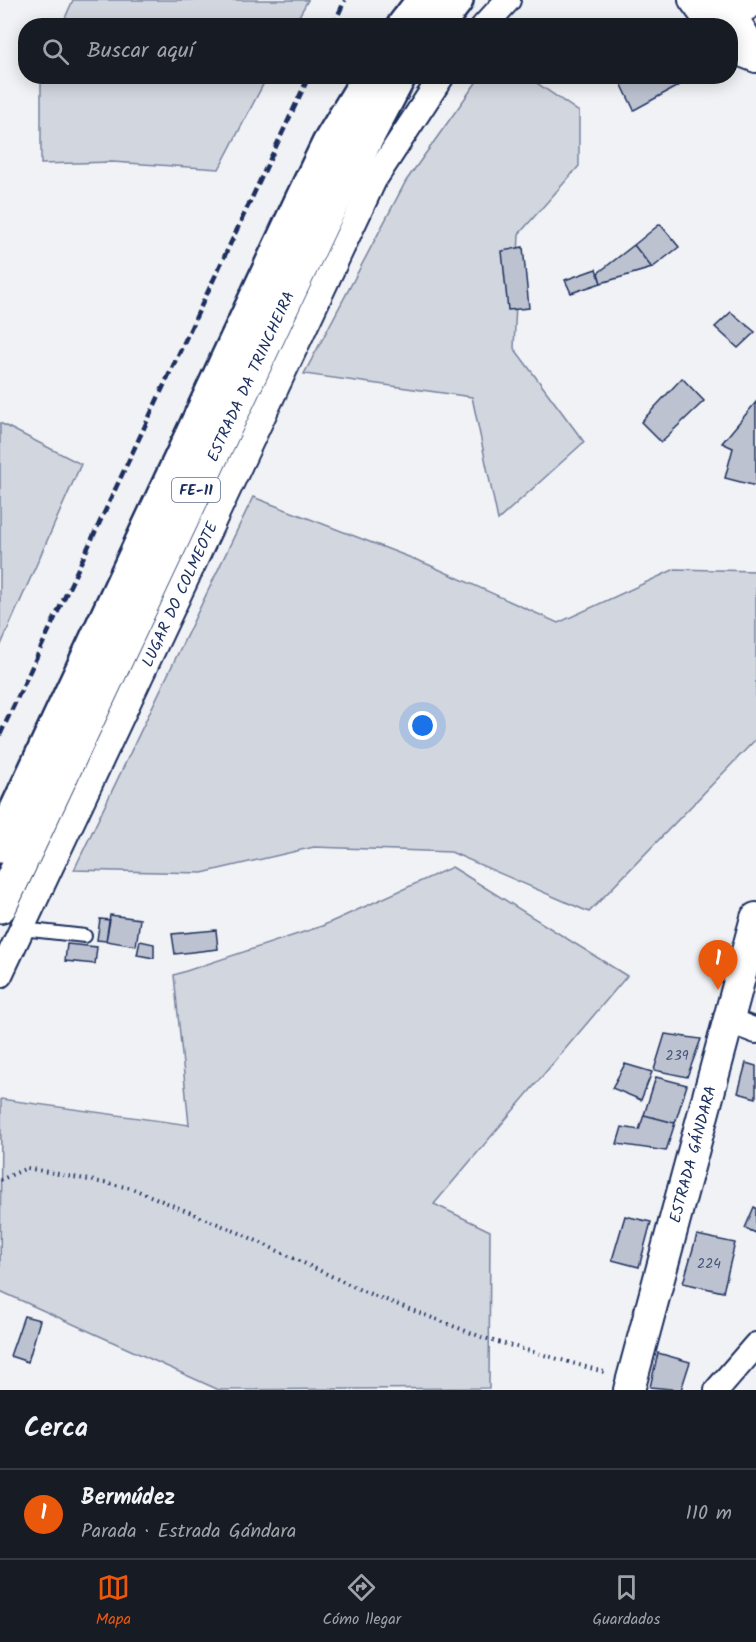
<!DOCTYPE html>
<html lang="es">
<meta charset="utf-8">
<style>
:root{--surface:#171b24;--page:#242831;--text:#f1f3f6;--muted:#9ea1a6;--line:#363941;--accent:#ea580c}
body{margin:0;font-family:Kalam,sans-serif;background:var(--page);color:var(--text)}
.you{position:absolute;left:423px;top:726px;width:21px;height:21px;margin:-15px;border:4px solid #fff;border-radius:50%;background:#1a73e8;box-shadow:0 0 0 9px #1a73e833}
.badge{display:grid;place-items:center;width:39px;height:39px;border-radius:50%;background:var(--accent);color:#fff;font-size:20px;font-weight:700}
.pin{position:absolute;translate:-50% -50px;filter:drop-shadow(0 2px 3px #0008)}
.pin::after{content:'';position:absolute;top:32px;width:21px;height:18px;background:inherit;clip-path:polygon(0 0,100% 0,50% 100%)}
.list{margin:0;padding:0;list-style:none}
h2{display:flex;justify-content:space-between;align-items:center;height:78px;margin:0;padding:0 24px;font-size:26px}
h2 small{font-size:20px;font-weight:400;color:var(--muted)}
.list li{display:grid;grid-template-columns:39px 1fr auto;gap:18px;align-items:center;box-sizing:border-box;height:90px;padding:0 24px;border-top:2px solid var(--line)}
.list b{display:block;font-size:22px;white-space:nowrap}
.list p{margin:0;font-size:20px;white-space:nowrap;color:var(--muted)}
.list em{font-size:20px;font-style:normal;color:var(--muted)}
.icon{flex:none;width:33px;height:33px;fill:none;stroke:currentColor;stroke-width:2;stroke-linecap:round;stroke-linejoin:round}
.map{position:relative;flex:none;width:756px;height:1390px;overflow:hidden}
.search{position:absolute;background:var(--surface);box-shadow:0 3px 15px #0003;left:18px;right:18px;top:18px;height:66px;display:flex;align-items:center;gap:15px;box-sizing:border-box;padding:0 21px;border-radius:24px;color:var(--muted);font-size:22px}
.sheet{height:168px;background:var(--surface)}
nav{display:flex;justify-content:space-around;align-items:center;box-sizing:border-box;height:84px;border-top:2px solid var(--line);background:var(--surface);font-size:16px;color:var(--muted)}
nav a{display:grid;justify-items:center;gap:3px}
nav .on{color:var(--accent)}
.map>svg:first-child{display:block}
</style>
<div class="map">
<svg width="756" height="1390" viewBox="0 0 756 1390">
<rect width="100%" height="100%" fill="#f1f2f5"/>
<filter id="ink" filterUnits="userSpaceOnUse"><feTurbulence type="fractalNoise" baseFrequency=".0167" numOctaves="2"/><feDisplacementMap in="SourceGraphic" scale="12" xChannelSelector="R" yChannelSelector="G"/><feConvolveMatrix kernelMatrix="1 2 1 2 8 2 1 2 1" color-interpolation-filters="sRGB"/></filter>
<g filter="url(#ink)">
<path fill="#d2d6df" stroke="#76829e" stroke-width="1.5" d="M73,0H308L294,25H62Z
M41,77V76L267,77L219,169L112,162L41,164Z
M480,77H528L579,112V166L519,234L514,348L584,442L498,520L472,397L304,374L406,181Z
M0,423L81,464L0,647Z
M253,497L427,564L558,623L675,569L756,571V739L589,912L451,852L314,847L202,873L74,870Z
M452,867L627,976L434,1204L490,1231L489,1388L219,1390L0,1291L1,1099L189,1125L174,975L322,926Z"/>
<path fill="#bcc2d0" stroke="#1b2f5e" stroke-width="1.5" d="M623,76H696L634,110L619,79Z
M660,224L679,247L652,268L634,245Z
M634,245L652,268L601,283L598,273Z
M523,247L529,308L508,310L502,251Z
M596,269L601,283L571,293L565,280Z
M731,312L755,332L738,348L715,327Z
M682,378L704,401L661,442L641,422Z
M756,402V486L725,478L733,448L722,443Z
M110,915L140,919L136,946L106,941Z
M100,919L110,920L106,941L97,940Z
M216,930L218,949L175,954L172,934Z
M140,941L154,944V958L137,955Z
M67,944L97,947L95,964L65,961Z
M665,1034L701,1039L687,1077L654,1070Z
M746,1063L756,1066V1098L738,1093Z
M625,1064L652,1072L641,1100L612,1088Z
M656,1077L687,1085L675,1123L644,1115Z
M644,1115L675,1123L666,1151L617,1144L622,1127L639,1130Z
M754,1207L756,1208V1233L745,1228Z
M625,1216L651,1222L639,1267L612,1260Z
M697,1235L735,1243L723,1292L683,1283Z
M24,1316L40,1320L28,1362L10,1356Z
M658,1353L690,1362L681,1390L650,1387Z"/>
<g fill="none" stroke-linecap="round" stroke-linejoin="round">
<defs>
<path id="service" d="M22,929L85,936"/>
<path id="minor" d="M691,0L710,26
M484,26L508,0
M730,50L756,60
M0,975L374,180L442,76
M727,1020L756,1031
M717,1390L756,1345"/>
<path id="tertiary" d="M721,0L756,55
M730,15L755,0
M629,1390L756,918"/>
<path id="trunk" d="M404,26L424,0
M436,26L456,0
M0,846L303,198L329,144L370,76
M0,906L322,222L399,76"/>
</defs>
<use href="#service" stroke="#1b2f5e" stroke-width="16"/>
<use href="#minor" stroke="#1b2f5e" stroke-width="28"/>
<use href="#tertiary" stroke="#1b2f5e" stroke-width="34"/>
<use href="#trunk" stroke="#1b2f5e" stroke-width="38"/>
<path stroke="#1b2f5e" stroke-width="4" stroke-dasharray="1.5 4.5" stroke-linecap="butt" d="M0,1180L27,1168L131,1188L242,1234L363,1291L484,1338L604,1372"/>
<use href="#service" stroke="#fff" stroke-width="12"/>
<use href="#minor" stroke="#fff" stroke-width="24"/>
<use href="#tertiary" stroke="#fff" stroke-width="30"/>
<use href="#trunk" stroke="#fff" stroke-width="33"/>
<path stroke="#1b2f5e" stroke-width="4.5" stroke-dasharray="9 4.5" stroke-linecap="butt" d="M333,26L345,0
M0,735L309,76"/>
</g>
</g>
<g text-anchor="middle" stroke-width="5" stroke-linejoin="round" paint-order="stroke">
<g font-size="14" fill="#43547a">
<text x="677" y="1060">239</text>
<text x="709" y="1268">224</text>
</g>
<rect fill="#fff" stroke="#5f6d8e" stroke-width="1.5" x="172" y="478" width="48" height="24" rx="4.5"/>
<g font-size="15" font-weight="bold" fill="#1b2f5e">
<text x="196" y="495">FE-11</text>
</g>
<g font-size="16" fill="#1b2f5e" stroke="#fff">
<text transform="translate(250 376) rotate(-65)" y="6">ESTRADA DA TRINCHEIRA</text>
<text transform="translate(179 594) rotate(-65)" y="6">LUGAR DO COLMEOTE</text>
<text transform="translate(692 1154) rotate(-75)" y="6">ESTRADA GÁNDARA</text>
</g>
</g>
</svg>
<div class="you"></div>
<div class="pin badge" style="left:718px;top:990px">1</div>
<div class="search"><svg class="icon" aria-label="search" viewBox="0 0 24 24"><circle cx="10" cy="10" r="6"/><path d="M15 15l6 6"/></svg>Buscar aquí</div>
</div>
<section class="sheet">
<h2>Cerca<small></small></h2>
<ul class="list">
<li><span class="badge">1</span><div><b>Bermúdez</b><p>Parada · Estrada Gándara</p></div><em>110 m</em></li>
</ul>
</section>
<nav>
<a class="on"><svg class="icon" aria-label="map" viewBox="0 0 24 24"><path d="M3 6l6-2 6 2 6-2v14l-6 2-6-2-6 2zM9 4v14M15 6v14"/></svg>Mapa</a>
<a><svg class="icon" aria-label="directions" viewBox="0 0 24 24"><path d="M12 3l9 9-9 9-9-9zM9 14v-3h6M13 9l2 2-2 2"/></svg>Cómo llegar</a>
<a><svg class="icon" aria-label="saved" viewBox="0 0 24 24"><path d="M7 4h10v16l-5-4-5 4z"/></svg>Guardados</a>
</nav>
